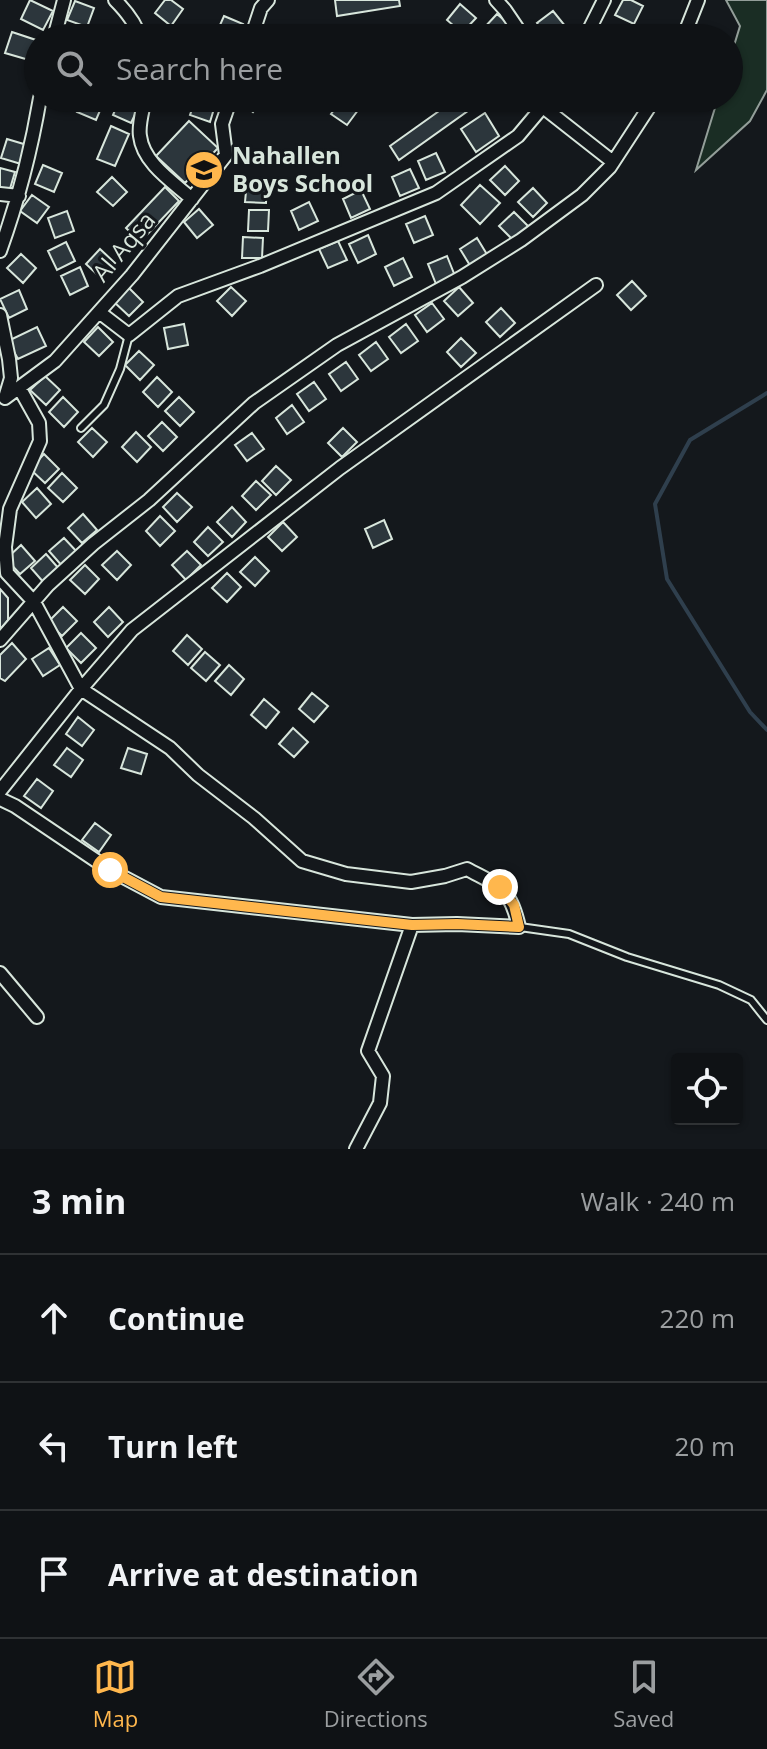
<!DOCTYPE html>
<meta charset="utf-8">
<style>
:root{--surface:#0f1215;--page:#181b1e;--text:#f1f3f6;--muted:#9b9ea0;--line:#2f3234;--accent:#ffb74d}
body{margin:0;font-family:"Open Sans",sans-serif;background:var(--page);color:var(--text)}
.controls{position:absolute;right:24px;bottom:24px;display:grid;overflow:hidden;border-radius:8px;box-shadow:0 2px 6px #0004}
.controls button{width:72px;height:72px;display:grid;place-items:center;padding:0;border:0;border-bottom:2px solid var(--line);background:var(--surface);color:var(--text);font:40px sans-serif}
.stop{position:absolute;width:24px;height:24px;margin:-18px;border:6px solid #ffb74d;border-radius:50%;background:#fff}
.stop.end{background:#ffb74d;border-color:#fff;box-shadow:0 2px 8px #0008}
.list{margin:0;padding:0;list-style:none}
h2{display:flex;justify-content:space-between;align-items:center;height:104px;margin:0;padding:0 32px;font-size:34px}
h2 small{font-size:26px;font-weight:400;color:var(--muted)}
.list li{display:grid;grid-template-columns:52px 1fr auto;gap:24px;align-items:center;box-sizing:border-box;height:128px;padding:0 32px;border-top:2px solid var(--line)}
.list b{display:block;font-size:30px;white-space:nowrap}
.list em{font-size:26px;font-style:normal;color:var(--muted)}
.icon{flex:none;width:44px;height:44px;fill:none;stroke:currentColor;stroke-width:2;stroke-linecap:round;stroke-linejoin:round}
.map{position:relative;flex:none;width:767px;height:1149px;overflow:hidden}
.search{position:absolute;background:var(--surface);box-shadow:0 2px 6px #0004;left:24px;right:24px;top:24px;height:88px;display:flex;align-items:center;gap:20px;box-sizing:border-box;padding:0 28px;border-radius:44px;color:var(--muted);font-size:30px}
.sheet{height:488px;background:var(--surface)}
nav{display:flex;justify-content:space-around;align-items:center;box-sizing:border-box;height:112px;border-top:2px solid var(--line);background:var(--surface);font-size:22px;color:var(--muted)}
nav a{display:grid;justify-items:center;gap:4px}
nav .on{color:var(--accent)}
.map>svg:first-child{display:block}
</style>
<div class="map">
<svg width="767" height="1149" viewBox="0 0 767 1149">
<rect width="100%" height="100%" fill="#14181c"/>
<path fill="#1a2d24" stroke="#939e99" stroke-width="2" d="M726,0H767V90L750,121L696,170L718,98H729V62L740,26Z"/>
<g fill="none" stroke-linecap="round" stroke-linejoin="round">
<path stroke="#2f3f4d" stroke-width="4" d="M767,393L690,440L655,504L667,579L750,712L767,730"/>
</g>
<path fill="#2c363c" stroke="#d8e6dc" stroke-width="2" d="M30,0L53,11L43,30L21,19Z
M165,0H171L183,9L171,26L155,13Z
M335,0H399L400,6L337,16Z
M623,0H631L643,6L634,24L615,15Z
M75,1L94,8L87,27L67,20Z
M460,4L476,18L462,33L447,20Z
M553,11L566,27L552,38H549L537,23Z
M497,14L512,27L503,38H493L483,29Z
M224,16L243,24L237,38H224L216,34Z
M12,32L36,40L29,60L5,53Z
M83,98H97L104,101L96,120L77,112Z
M120,98H125L140,104L131,123L113,115Z
M196,98H202L216,102L210,122L190,115Z
M246,98H264L253,112L242,103Z
M343,98H367L347,125L331,114Z
M451,98H475L479,103L399,160L390,146L453,101Z
M485,113L499,136L476,152L461,129Z
M189,121L218,148L185,183L156,156Z
M111,126L129,134L115,166L97,159Z
M7,139L27,145L21,164L1,158Z
M436,153L445,172L426,180L418,161Z
M43,165L62,173L54,192L35,184Z
M505,166L519,181L505,195L490,180Z
M0,168L15,172L9,192L0,189Z
M410,169L419,188L400,196L392,177Z
M112,177L127,192L113,206L97,192Z
M247,181L267,182L266,203L245,202Z
M480,185L500,203L480,224L461,205Z
M165,187L179,201L140,242L126,228Z
M533,188L547,203L533,217L518,202Z
M361,190L370,209L351,218L343,199Z
M32,195L49,207L37,223L20,211Z
M309,202L318,221L299,230L291,211Z
M199,209L213,225L197,238L184,222Z
M249,210H269L268,231H248Z
M67,211L74,231L55,238L48,218Z
M514,212L529,227L514,241L499,226Z
M425,216L433,235L414,243L406,224Z
M368,235L376,254L358,263L349,244Z
M243,237L263,238L262,258H242Z
M477,238L488,256L471,267L460,249Z
M338,241L347,260L328,268L319,249Z
M66,242L75,261L57,270L48,251Z
M100,249L115,263L101,278L86,264Z
M21,254L36,268L23,283L7,268Z
M447,256L455,276L436,284L428,264Z
M403,258L412,277L394,286L385,267Z
M80,267L88,286L70,295L61,276Z
M632,281L646,296L631,310L617,295Z
M128,287L143,302L129,316L114,302Z
M231,287L246,301L232,316L217,301Z
M459,287L473,303L458,316L444,301Z
M19,290L27,309L9,318L0,299Z
M432,303L444,319L427,332L415,315Z
M501,308L515,323L500,337L486,322Z
M184,324L188,345L168,349L164,328Z
M406,324L418,341L401,353L389,337Z
M37,327L46,346L18,359L8,341Z
M98,327L113,342L99,356L84,342Z
M461,338L476,353L461,367L447,352Z
M376,342L388,359L371,371L359,355Z
M139,351L154,365L140,380L125,365Z
M346,362L358,379L341,391L329,374Z
M45,376L60,390L46,405L30,390Z
M157,377L172,392L158,407L143,392Z
M314,382L326,399L309,411L297,394Z
M63,397L78,412L64,427L49,412Z
M179,397L194,412L180,426L165,411Z
M292,405L304,422L287,434L276,418Z
M162,422L177,437L163,451L148,436Z
M92,428L107,442L93,457L78,442Z
M343,428L357,442L342,457L328,443Z
M136,432L151,447L137,462L122,447Z
M252,433L264,449L247,461L235,445Z
M44,454L59,469L45,483L30,469Z
M276,466L291,480L276,495L262,481Z
M62,473L77,488L63,502L48,488Z
M256,481L271,495L256,510L242,496Z
M37,488L51,504L36,518L22,502Z
M177,493L192,507L177,522L163,507Z
M232,507L246,522L232,537L217,522Z
M83,514L97,530L82,543L68,528Z
M160,516L175,531L160,546L146,531Z
M384,520L392,539L373,548L365,529Z
M283,522L297,537L282,551L268,537Z
M208,527L223,542L208,556L194,542Z
M64,538L78,553L63,567L49,551Z
M21,545L35,561L20,574L6,559Z
M117,551L131,565L117,580L102,565Z
M187,551L201,565L186,580L172,565Z
M46,554L60,570L45,584L31,568Z
M255,557L269,571L255,586L240,572Z
M85,565L99,579L85,594L70,580Z
M227,573L241,587L227,602L212,588Z
M0,589L8,598V620L0,630Z
M63,607L77,621L62,636L48,622Z
M109,607L123,622L108,637L94,622Z
M81,633L96,648L81,663L66,648Z
M187,635L202,649L188,665L173,651Z
M12,643L26,659L5,681L0,678V655Z
M49,648L60,665L43,676L32,659Z
M205,652L220,665L206,681L191,668Z
M229,665L244,679L231,695L215,681Z
M312,693L328,706L314,722L299,709Z
M264,699L279,712L266,728L251,715Z
M78,717L94,730L82,746L66,734Z
M293,728L308,742L294,757L279,744Z
M67,748L83,760L71,777L54,765Z
M128,748L147,754L141,774L121,768Z
M37,779L53,791L41,808L24,796Z
M95,823L111,835L99,852L82,840Z"/>
<g fill="none" stroke-linecap="round" stroke-linejoin="round">
<defs>
<path id="lane" d="M81,428L104,405L120,369L129,335
M520,927L569,934L627,957L719,985L751,1000L767,1020"/>
<path id="street" d="M115,0C126,11 136,23 140,38
M496,0L505,10L524,38
M54,38L64,0
M251,38L261,8L268,0
M585,38L604,0
M683,38L698,0
M145,98C143,110 138,125 140,136C143,163 173,182 192,199
M543,107L613,162
M0,194L19,196
M0,251C18,201 31,151 40,98
M99,312L129,335L178,296L260,266L436,193L518,136L550,98
M0,315L9,359L11,378L5,398
M5,398L55,361L132,275L226,155L222,124L231,98
M0,640L48,585L93,544L149,500L254,403L337,345L462,277L521,240L582,195L610,167L655,98
M0,791L81,689L132,630L340,468L596,285
M0,799L15,806L110,870L161,897L412,925L457,924L519,927C510,887 500,887 467,869L445,876L411,882L346,874L302,861L254,818L198,775L170,748L81,689L34,602L7,573L5,547L10,509L40,441L39,423L20,389
M0,973L37,1017
M356,1149L380,1103L383,1076L368,1051L412,925"/>
</defs>
<use href="#lane" stroke="#d8e6dc" stroke-width="10"/>
<use href="#street" stroke="#d8e6dc" stroke-width="16"/>
<use href="#lane" stroke="#14181c" stroke-width="6"/>
<use href="#street" stroke="#14181c" stroke-width="12"/>
</g>
<g fill="none" stroke-linecap="round" stroke-linejoin="round">
<path stroke="#ffb74d" stroke-width="10" d="M110,870L161,897L412,925L457,924L519,927L514,905L500,887"/>
</g>
<defs>
<symbol id="school-disc" viewBox="-11 -11 22 22"><circle r="9.5" fill="#ffb74d" stroke="#14181c"/><path d="M0-5L7-2L0 1L-7-2ZM-4 1L0 2.5L4 1V4Q0 6-4 4Z" fill="#111"/></symbol>
</defs>
<g fill-rule="evenodd">
<use href="#school-disc" x="182" y="148" width="44" height="44"/>
</g>
<g text-anchor="middle" stroke-width="6" stroke-linejoin="round" paint-order="stroke">
<g font-size="24" font-weight="bold" fill="#d8e6dc" stroke="#14181c" text-anchor="start">
<text x="232" y="164">Nahallen<tspan x="232" dy="28">Boys School</tspan></text>
</g>
<g font-size="24" fill="#d8e6dc" stroke="#14181c">
<text transform="translate(124 247) rotate(-50)" y="8">Al Aqsa</text>
</g>
</g>
</svg>
<div class="controls">
<button><svg class="icon" aria-label="locate" viewBox="0 0 24 24"><circle cx="12" cy="12" r="6"/><path d="M12 2v4M12 18v4M2 12h4M18 12h4"/></svg></button>
</div>
<div class="stop" style="left:110px;top:870px"></div>
<div class="stop end" style="left:500px;top:887px"></div>
<div class="search"><svg class="icon" aria-label="search" viewBox="0 0 24 24"><circle cx="10" cy="10" r="6"/><path d="M15 15l6 6"/></svg>Search here</div>
</div>
<section class="sheet">
<h2>3 min<small>Walk · 240 m</small></h2>
<ul class="list">
<li><svg class="icon" aria-label="ahead" viewBox="0 0 24 24"><path d="M12 20V5M6 11l6-6 6 6"/></svg><div><b>Continue</b></div><em>220 m</em></li>
<li><svg class="icon" aria-label="left" viewBox="0 0 24 24"><path d="M17 20v-9H6M10 6l-5 5 5 5"/></svg><div><b>Turn left</b></div><em>20 m</em></li>
<li><svg class="icon" aria-label="arrive" viewBox="0 0 24 24"><path d="M6 21V4h12l-3 4 3 4H6"/></svg><div><b>Arrive at destination</b></div></li>
</ul>
</section>
<nav>
<a class="on"><svg class="icon" aria-label="map" viewBox="0 0 24 24"><path d="M3 6l6-2 6 2 6-2v14l-6 2-6-2-6 2zM9 4v14M15 6v14"/></svg>Map</a>
<a><svg class="icon" aria-label="directions" viewBox="0 0 24 24"><path d="M12 3l9 9-9 9-9-9zM9 14v-3h6M13 9l2 2-2 2"/></svg>Directions</a>
<a><svg class="icon" aria-label="saved" viewBox="0 0 24 24"><path d="M7 4h10v16l-5-4-5 4z"/></svg>Saved</a>
</nav>
